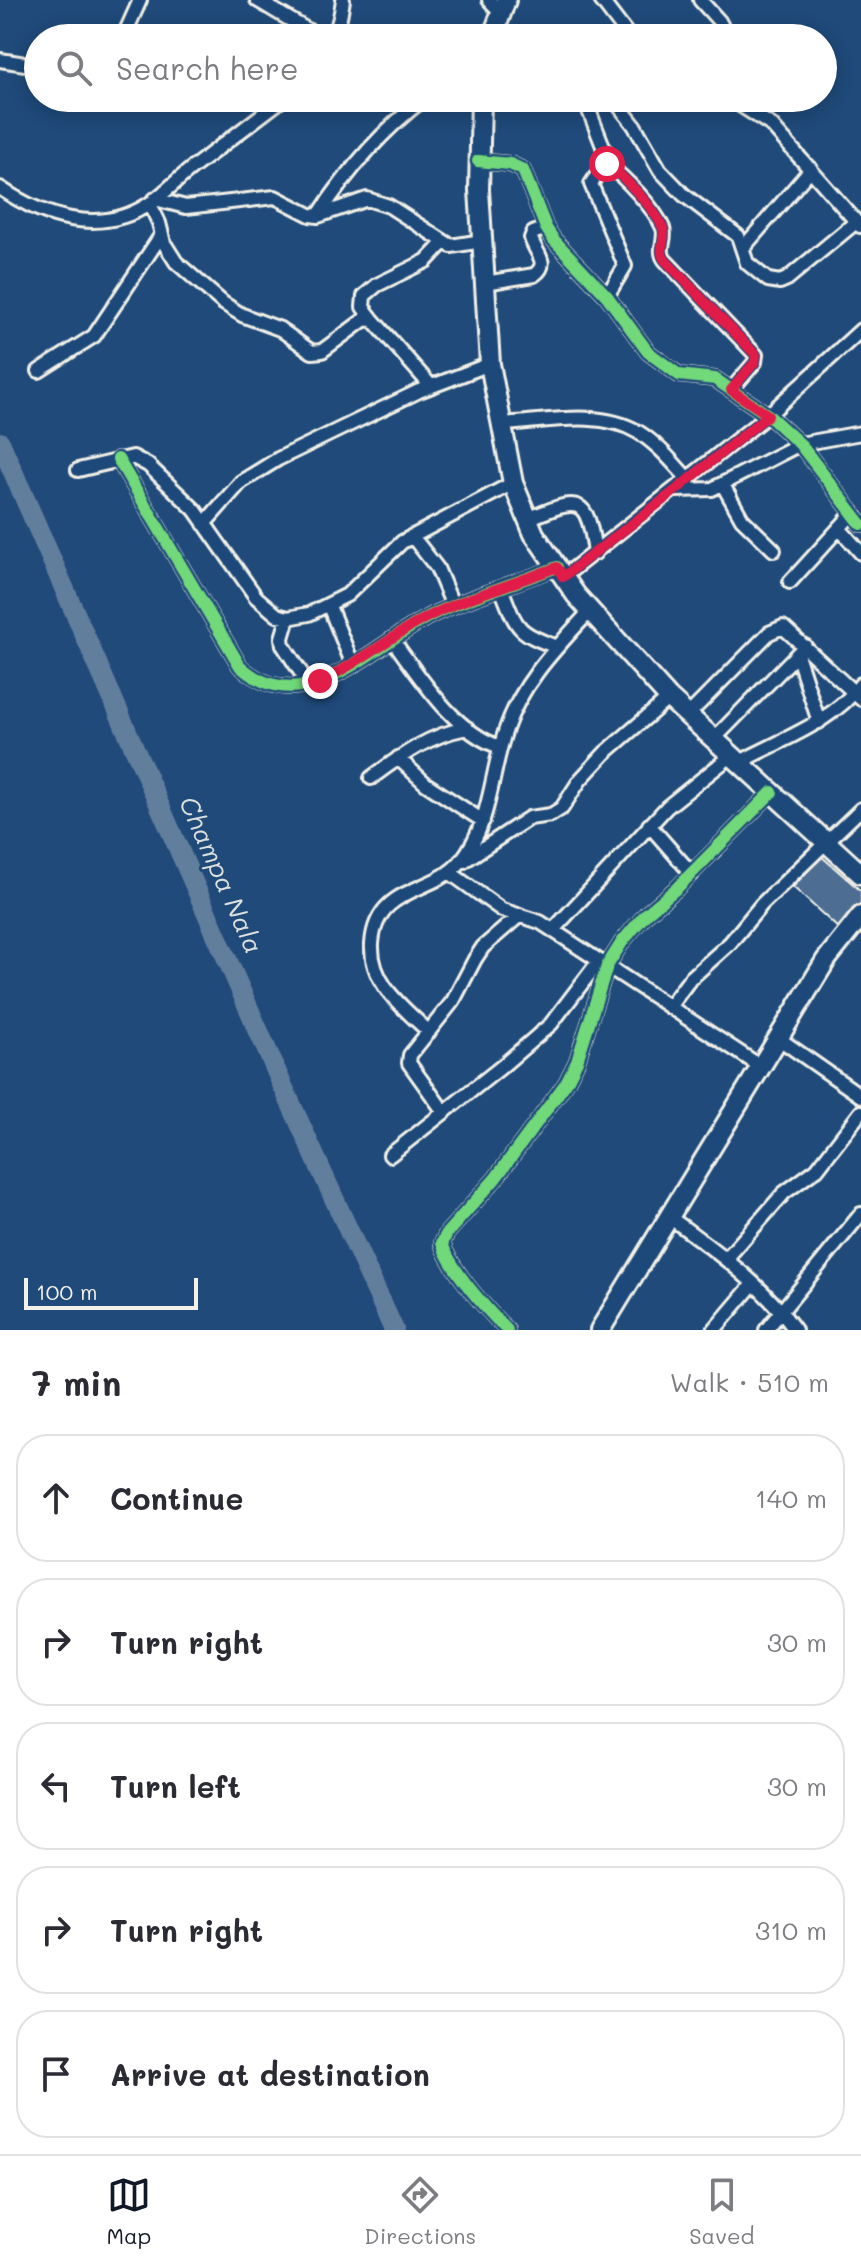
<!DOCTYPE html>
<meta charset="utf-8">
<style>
:root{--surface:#fff;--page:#f2f2f3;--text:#2b2b33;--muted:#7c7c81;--line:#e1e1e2;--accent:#111827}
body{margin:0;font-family:Mali,sans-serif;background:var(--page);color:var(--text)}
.scale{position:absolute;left:24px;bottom:20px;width:174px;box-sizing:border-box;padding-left:8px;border:4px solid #f4f1e8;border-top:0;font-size:22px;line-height:28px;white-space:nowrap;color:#f4f1e8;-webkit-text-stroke:6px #1f4a7a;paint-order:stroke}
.stop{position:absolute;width:24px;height:24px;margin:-18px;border:6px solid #e11d48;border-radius:50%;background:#fff}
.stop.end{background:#e11d48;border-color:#fff;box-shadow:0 2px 8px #0008}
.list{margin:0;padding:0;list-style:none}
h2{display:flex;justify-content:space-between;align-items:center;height:104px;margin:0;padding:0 32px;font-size:34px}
h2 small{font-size:26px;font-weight:400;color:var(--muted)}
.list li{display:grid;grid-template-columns:52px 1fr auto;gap:24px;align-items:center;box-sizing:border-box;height:128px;margin:0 16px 16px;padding:0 16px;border:2px solid var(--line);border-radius:32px}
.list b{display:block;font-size:30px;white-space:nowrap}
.list em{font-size:26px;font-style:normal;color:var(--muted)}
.icon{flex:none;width:44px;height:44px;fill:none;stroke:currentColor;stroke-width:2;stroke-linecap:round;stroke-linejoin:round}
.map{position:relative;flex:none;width:861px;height:1330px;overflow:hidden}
.search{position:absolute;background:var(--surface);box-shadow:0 4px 20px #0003;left:24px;right:24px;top:24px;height:88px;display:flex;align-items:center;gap:20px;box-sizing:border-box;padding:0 28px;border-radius:44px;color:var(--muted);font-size:30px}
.sheet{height:824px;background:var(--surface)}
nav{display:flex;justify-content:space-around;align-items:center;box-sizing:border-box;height:112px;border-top:2px solid var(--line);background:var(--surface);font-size:22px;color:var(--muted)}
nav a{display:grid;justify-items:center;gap:4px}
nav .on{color:var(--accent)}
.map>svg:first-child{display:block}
</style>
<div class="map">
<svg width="861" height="1330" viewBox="0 0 861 1330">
<rect width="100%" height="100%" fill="#1f4a7a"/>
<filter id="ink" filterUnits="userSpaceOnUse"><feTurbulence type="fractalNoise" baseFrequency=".0125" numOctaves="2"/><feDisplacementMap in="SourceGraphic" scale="16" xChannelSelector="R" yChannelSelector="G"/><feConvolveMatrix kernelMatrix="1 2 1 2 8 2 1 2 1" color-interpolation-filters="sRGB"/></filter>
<g filter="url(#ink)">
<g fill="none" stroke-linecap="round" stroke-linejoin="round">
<path stroke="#627e9d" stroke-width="20" d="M0,442L281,1082L394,1330"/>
</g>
<path fill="#4d6e92" stroke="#f4f1e8" stroke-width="2" d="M821,856L861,891V904L839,929L793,887Z"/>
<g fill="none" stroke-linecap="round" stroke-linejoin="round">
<defs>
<path id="minor" d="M257,0L319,37C340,39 340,16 343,0
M489,0L501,13
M601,0L630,38
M700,0L719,21L728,38
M339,23L353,38
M123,38L140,0
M0,60L38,66
M591,98L588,108L608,159L591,184L625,266L607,296
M613,98L634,125L660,170L684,195L738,236L747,263L768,280L780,282L787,279L856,222
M729,98L771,125L860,226
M478,161L510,164L523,170L546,228L554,240L607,296L648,352L679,375L715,379L768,415L800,444L861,524
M607,164C625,178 654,207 663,228C667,240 657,249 665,260L756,355L755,362L731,390
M0,188C44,218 100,236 149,204C164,194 177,180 191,169C222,145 253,122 284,98
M155,199L186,207L275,197L310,215L318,216L367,199L389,206L451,246L482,241
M150,204L159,223L164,243L176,262L223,303L242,315L280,329L312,352L322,351L365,319L373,320L431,386
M318,216C348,170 381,131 425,98
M743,248L811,169
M485,283L534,275C551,263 535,253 531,238L533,233L546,228
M373,320L363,307L364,296L377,285L426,261L443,243
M39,371L94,336L162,234
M502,424C545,422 600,409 638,432C658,444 673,463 689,480
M118,459L240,666C305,726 377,640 436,613C475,595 517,583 557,567
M78,470L133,457L148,465L195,510L256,597L277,615L288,618L309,614L347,595L402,542L513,483
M723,485L742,519L774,550
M676,490L712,489L800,444L861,433
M528,519C578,498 587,494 595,553
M204,524L241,482L278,459L419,391L490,364
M839,528L861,553
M412,536L437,568L453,606
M563,577L768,415L861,330
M790,582L853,513
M501,588C517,628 515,632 557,647
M329,606L353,665
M288,618L282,638L283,645L309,685
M392,639C420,677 454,732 500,747
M797,654L819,722
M688,715L769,633L783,627L861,699
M714,739L805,646
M398,758L426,784L483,821
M740,762C782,739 832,723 861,684
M371,778C402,755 429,735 467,728
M649,825L692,874
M464,861L529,818L551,815L562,808L580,780L605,753L669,698
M449,872L502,910L540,922L760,1066
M553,930L667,807L732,755
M669,1007L690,979L730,943L762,904L861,809
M429,1032C403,1007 370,984 372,944C376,884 435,894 461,861C492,822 490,774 506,729C522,682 557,647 590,611
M778,1038L861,1096
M444,1112L409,1063L410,1055L453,1001L475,959L483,947L520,915
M390,1155L500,1068L551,1024L599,961
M668,1216C714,1250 762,1283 795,1330
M726,1259L784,1193L817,1169L861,1112
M507,1330C487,1310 450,1269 442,1243L447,1233L495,1179L566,1083L577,1061L607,966L622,942L646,914L677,888L772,792
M714,1330L753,1284
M766,1330L861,1214"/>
<path id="secondary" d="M492,38L506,0
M481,98L479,190L490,364L513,483L534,534L576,595L669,698L861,874
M600,1330L826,960L861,916"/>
</defs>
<use href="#minor" stroke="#f4f1e8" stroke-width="18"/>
<use href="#secondary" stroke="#f4f1e8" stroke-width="24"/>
<use href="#minor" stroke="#1f4a7a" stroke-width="12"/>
<use href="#secondary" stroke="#1f4a7a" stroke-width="18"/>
<defs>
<path id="cycleway" d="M478,161L510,164L523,170L546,228L554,240L607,296L648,352L679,375L715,379L768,415L800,444L861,524
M118,459L240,666C305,726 377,640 436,613C475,595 517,583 557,567
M507,1330C487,1310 450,1269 442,1243L447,1233L495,1179L566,1083L577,1061L607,966L622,942L646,914L677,888L772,792"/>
</defs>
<use href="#cycleway" stroke="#1f4a7a" stroke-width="17"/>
<use href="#cycleway" stroke="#71d979" stroke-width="12"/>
</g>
</g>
<g fill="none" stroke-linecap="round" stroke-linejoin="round" filter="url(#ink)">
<path stroke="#e11d48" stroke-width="10" d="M320,681C357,665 387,639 422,620C464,597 512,585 557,567L563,577L676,490L768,415L731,390L755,362L756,355L665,260C657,249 667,240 663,228C654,207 625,178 607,164"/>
</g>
<g text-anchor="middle" stroke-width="6" stroke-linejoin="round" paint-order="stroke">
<g font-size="26" font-style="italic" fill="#dee0dd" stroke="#1f4a7a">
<text transform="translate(221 875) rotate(66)" y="9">Champa Nala</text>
</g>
</g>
</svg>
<div class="scale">100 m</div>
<div class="stop" style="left:607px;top:164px"></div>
<div class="stop end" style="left:320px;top:681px"></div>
<div class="search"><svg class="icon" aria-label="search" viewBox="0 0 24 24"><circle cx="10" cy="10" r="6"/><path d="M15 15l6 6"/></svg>Search here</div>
</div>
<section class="sheet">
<h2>7 min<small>Walk · 510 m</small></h2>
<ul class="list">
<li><svg class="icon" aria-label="ahead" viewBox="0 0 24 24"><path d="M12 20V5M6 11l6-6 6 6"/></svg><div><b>Continue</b></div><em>140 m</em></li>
<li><svg class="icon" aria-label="right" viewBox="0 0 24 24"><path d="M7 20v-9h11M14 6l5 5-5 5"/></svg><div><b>Turn right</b></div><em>30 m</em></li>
<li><svg class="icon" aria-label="left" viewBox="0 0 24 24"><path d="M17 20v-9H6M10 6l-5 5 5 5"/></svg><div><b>Turn left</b></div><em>30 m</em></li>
<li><svg class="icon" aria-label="right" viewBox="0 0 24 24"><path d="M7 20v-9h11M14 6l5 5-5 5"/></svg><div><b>Turn right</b></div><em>310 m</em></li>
<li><svg class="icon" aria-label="arrive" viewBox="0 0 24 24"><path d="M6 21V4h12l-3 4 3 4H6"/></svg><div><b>Arrive at destination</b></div></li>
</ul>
</section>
<nav>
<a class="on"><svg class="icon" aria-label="map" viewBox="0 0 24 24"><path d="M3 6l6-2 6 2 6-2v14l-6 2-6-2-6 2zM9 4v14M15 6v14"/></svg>Map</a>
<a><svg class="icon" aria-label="directions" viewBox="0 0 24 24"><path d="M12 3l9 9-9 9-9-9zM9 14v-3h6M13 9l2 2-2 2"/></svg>Directions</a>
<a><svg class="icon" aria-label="saved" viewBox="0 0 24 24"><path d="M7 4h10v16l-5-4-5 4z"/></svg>Saved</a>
</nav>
